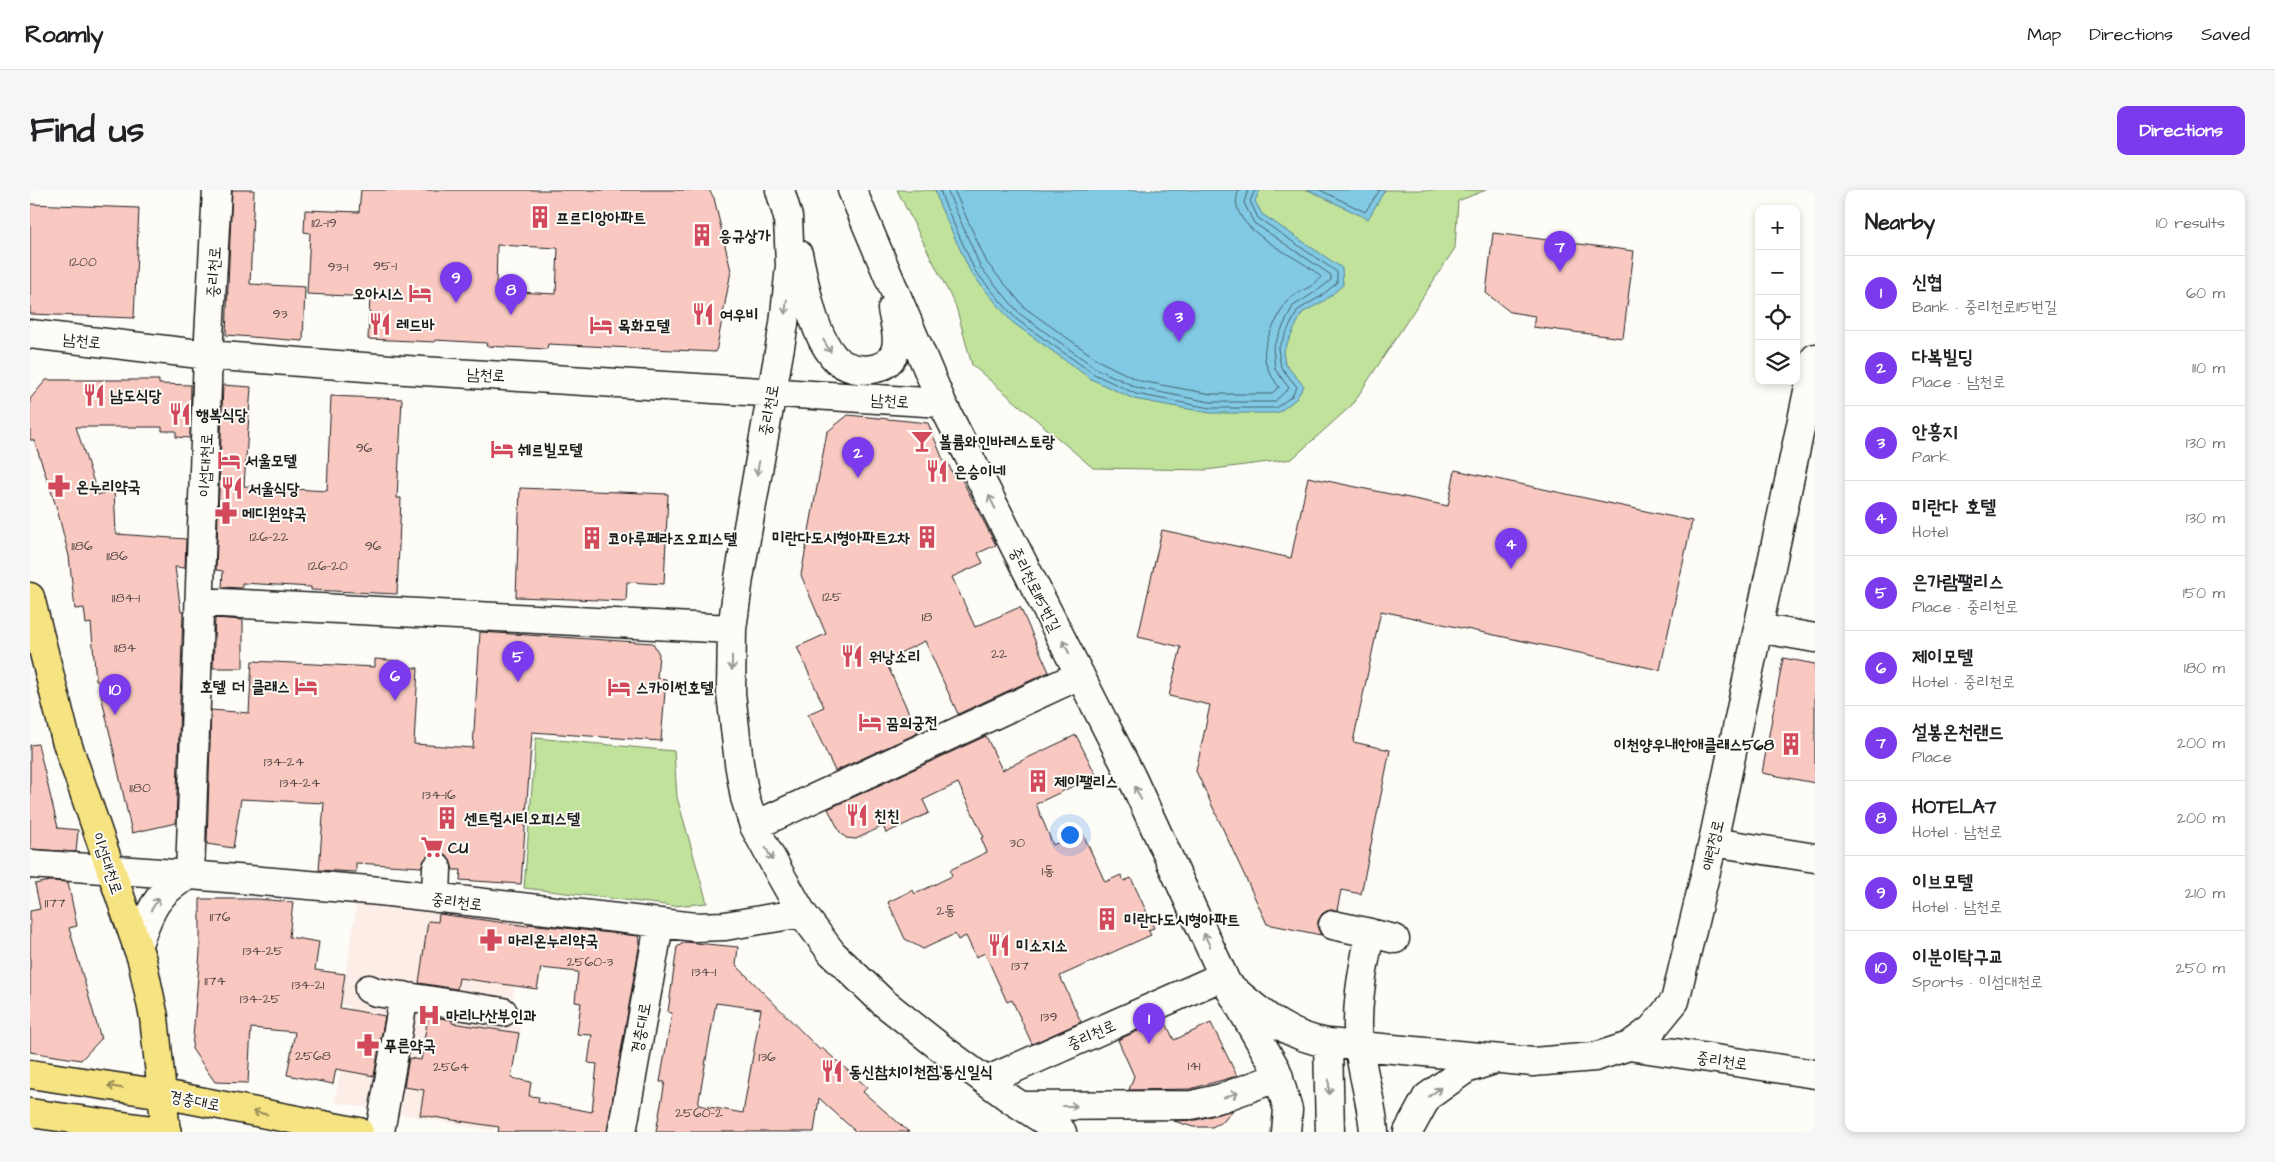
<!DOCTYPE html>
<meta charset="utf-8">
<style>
:root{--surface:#fff;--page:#f6f6f6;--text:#202124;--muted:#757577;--line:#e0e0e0;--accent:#7c3aed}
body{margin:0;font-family:"Architects Daughter","Poor Story",sans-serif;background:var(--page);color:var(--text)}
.controls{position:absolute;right:15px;top:15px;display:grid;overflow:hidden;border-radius:10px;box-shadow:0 2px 8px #0003}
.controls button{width:45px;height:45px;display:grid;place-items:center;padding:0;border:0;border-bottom:1px solid var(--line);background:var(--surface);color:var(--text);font:25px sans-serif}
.you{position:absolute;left:1039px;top:644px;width:18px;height:18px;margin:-12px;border:4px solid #fff;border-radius:50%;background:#1a73e8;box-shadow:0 0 0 8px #1a73e833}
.badge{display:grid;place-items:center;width:32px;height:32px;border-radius:50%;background:var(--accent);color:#fff;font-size:16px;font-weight:700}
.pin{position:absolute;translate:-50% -41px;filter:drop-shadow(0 1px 2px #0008)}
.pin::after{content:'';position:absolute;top:26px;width:18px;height:15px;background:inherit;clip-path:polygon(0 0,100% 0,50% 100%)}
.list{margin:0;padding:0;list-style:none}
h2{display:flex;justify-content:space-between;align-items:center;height:65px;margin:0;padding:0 20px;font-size:21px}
h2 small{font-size:16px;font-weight:400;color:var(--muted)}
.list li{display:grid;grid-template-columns:32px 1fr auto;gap:15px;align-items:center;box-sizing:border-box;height:75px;padding:0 20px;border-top:1px solid var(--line)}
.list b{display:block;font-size:19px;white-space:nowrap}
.list p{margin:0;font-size:16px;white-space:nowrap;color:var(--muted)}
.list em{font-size:16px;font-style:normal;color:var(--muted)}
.icon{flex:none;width:28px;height:28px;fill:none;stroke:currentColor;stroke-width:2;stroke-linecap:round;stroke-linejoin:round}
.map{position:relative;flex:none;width:1785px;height:942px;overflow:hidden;border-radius:10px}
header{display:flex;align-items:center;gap:30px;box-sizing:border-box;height:70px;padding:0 25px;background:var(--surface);border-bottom:1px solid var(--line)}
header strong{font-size:24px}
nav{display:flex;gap:28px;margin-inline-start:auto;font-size:18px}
.intro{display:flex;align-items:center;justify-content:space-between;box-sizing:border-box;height:120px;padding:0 30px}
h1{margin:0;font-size:35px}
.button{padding:12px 22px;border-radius:10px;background:var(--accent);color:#fff;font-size:18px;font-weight:700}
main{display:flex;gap:30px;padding:0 30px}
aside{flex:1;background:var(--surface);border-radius:10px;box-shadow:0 2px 8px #0003}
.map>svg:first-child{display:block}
</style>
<header>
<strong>Roamly</strong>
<nav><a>Map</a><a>Directions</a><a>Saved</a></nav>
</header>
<div class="intro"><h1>Find us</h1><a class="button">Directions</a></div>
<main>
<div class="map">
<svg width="1785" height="942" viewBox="0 0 1785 942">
<rect width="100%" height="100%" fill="#fdfcf7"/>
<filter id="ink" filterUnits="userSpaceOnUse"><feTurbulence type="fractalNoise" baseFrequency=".02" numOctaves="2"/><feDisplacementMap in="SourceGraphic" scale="10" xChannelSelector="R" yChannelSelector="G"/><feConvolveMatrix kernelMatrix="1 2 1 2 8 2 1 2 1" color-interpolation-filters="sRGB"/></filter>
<g filter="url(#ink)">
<path fill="#fcede7" d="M327,712L494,731L479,834L491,838L485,867L476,866L464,941L305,912L320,817L311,814Z"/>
<path fill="#c0e29b" stroke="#6e7f5c" d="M867,0H1456L1428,11L1425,58L1322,215L1262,269L1176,280L1063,278L942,175L926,117Z
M506,548L644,561L647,607L677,713L644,716L494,698Z"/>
<path fill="#82c9e4" stroke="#598494" d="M905,0H1230L1225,11L1232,24L1312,78L1313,95L1294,111L1272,123L1253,162L1255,174L1274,196L1266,209L1248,223H1180L1104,209L1061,189L982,132L941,83L909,14Z
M1278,0H1355L1338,29Z"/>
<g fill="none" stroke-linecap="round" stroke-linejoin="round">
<path stroke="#45616c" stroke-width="1" d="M910,0L914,12L945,81L986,129L1064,184L1106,204L1180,218H1246L1262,206L1267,197L1251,177L1248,159L1268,120L1291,106L1307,93V82L1228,28L1220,11L1225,0
M917,0L951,78L990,124L1067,179L1108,198L1180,212H1244L1259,198L1245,179L1243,157L1263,116L1287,101L1301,90V85L1224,33L1214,13L1218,0
M924,0L957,73L995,118L1071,172L1110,191L1181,204H1241L1249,197C1229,169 1231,159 1247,129C1250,123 1254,114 1259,109C1269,100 1284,98 1291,87C1270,65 1191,39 1209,0
M1290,0L1335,22L1350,0"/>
</g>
<path fill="#f9c9c1" stroke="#1c1c1c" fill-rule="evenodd" d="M202,0H224L220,94L275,97L273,151L196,145Z
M331,0H679L684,8L701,81L686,162L518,154L517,159L456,156L457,153L405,150V152L338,149L340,107L277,104L280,43L274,42L275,20L329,22ZM467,55L528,58L526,104L466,101Z
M0,14L109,18L104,128L0,124Z
M1463,43L1604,61L1593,148L1503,137L1505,126L1480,122L1456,103Z
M16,190H129V194L161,195L160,248L146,247V241H132V237H46L68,305L84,299L86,344L156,349L155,378L145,377L151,422H153L146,633L102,643L68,491H66L61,433L56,434L54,418L45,419L39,366L27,319L4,250H0V209Z
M193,195L221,197L214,296L297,301L301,206L372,209L367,308H371L367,404L281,400V397L212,393V398L192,397L193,381L186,380Z
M818,225L898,233L914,272L917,271L924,287L929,284L966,355L948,363L953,373L922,387L945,437L990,417L1019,482L928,524L895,451L855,470L888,543L805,581L778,524L794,517L767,457L796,444L771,385L797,242Z
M1425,280L1662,331L1630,480L1351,421L1323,552L1360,560L1331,704L1311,700L1307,720H1298L1292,724L1288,731V739L1291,745L1237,734L1166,581L1180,515L1139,506L1151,457L1108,447L1132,340L1261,368L1278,287L1418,316Z
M490,298L638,304L634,394L597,392L596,411L486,407Z
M185,428L213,430V478H183Z
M450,442L623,453L629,464L627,488L636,489L631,551L502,542L491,694L430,690L431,680H423L420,670L416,665L408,662L399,664L394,670L391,677L326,673V682L289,680L294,613L211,609L203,658L177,654L181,520L219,523L222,471L345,477V469L371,471V477L388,478L384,554L443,558Z
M1753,468L1785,474V593L1732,583Z
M1046,545L1066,585L1006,614L1023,655L1052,642L1075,692L1091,685L1094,691L1101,688L1124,738L1118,740L1121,745L1030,786L1051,832L1002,854L982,810L977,812L955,763L946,767L936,746L928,750L925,744L893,759L875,749L858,712L883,700L885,704L922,686L920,680L957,662L951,648L954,647L928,593L893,610L899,623L856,643L853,636L826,649L816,648L810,642L798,619L956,546L972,580Z
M8,554L28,638L48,640L46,662L0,659V555Z
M20,691L38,692L47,736L39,738L71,849L51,870L0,862V721L10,719L5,694Z
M170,709H227L263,712L259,747L289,752L285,780L315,784L310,818L355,826L344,886L306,879L303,894L257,885L265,842L221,838L218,893L185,892L162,859L170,762Z
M409,724L498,736V734L608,746L610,752L577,942H468L469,937L390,925L394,900L374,897L379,868L391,870L398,826L422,830V833L489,843L481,888L501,892L499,906L509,907L508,912L562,922L567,874L558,873L562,845L547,844L551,813L545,812L548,782L511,778L507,799L429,788L427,799L389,793L398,731L408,732Z
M655,752L708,757L706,775L790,860L792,858L837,897L833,902L879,942H826L789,908L784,942H626L635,892H630L642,823L638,822L647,757ZM686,813L731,819L713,923L668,915Z
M1134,829L1144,850L1181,833L1207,886L1160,899L1099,900L1104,886L1088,850Z
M1203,920L1194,931L1182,937H1163L1144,931L1166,930Z"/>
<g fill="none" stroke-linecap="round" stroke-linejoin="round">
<defs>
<path id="minor" d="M750,0L758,27L760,76L754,134L709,388L702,439L701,503L709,573L715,608L724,636L751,686L772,723L802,763L853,812L915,861L982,910L1032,942
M822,0L912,213L1102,588L1197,794L1246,879L1258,920L1256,942
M768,64C776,97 781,139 803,166C817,184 857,186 865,161C870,149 864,132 862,119
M0,144L178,165L360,179L912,213
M171,412L702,439
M1728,438L1785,448
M724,636L1050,485
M1683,652L1785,668
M0,674L160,685L350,701L665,737L695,736L772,723
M160,685L178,165L187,0
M406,708L407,678
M1303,735L1340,743
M107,757C119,723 126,701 160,685
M1197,794C1229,821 1256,847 1298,853L1503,872L1565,867L1599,856L1622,839L1645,811L1683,652L1785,168
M339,799L346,802L473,822
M1298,853L1300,942
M1599,856L1785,884
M956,891L1193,786
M992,916L1162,915L1191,908L1249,887
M350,942L374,806
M592,942L629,735
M1344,942C1342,912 1332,884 1329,855C1325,817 1333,780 1340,743L1365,749
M1378,942L1397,907L1436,879L1461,871"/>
<path id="major" d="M0,407L36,550L112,770L124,827L136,942
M0,884L133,904L329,942
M0,923L137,942"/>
</defs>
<use href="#minor" stroke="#1c1c1c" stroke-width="31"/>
<use href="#major" stroke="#1c1c1c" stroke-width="31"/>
<use href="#minor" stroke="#fdfcf7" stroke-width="28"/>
<use href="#major" stroke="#f6e381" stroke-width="28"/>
</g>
<defs><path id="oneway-shaft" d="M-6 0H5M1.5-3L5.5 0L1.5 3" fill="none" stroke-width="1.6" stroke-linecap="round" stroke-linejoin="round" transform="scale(1.25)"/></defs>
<g stroke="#989794">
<use href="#oneway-shaft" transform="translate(756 117) rotate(96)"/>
<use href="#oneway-shaft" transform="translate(797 156) rotate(60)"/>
<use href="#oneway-shaft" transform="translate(728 278) rotate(100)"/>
<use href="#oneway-shaft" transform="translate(962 312) rotate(-117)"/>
<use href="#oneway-shaft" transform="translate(1036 457) rotate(-117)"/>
<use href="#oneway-shaft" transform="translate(702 473) rotate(90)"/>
<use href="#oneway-shaft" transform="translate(1108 603) rotate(-115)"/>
<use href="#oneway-shaft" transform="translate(739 664) rotate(62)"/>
<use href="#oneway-shaft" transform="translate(125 714) rotate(-58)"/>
<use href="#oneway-shaft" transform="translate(1177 750) rotate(-115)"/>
<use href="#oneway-shaft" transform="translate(1299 897) rotate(89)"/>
<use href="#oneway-shaft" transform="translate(1405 902) rotate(-37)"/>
<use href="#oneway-shaft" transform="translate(1201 905) rotate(-20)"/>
<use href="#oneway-shaft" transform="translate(1040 916)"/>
</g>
<g stroke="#948954">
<use href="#oneway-shaft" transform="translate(85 897) rotate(-171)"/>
<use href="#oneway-shaft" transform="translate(230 923) rotate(-169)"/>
</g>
</g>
<defs>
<symbol id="building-bare" viewBox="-9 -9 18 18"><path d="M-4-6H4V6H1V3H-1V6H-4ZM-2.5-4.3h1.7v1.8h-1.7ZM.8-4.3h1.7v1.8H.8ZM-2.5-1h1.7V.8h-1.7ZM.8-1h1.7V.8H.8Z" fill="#d1495b" stroke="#fdfcf7" stroke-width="2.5" paint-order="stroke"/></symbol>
<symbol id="hotel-bare" viewBox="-9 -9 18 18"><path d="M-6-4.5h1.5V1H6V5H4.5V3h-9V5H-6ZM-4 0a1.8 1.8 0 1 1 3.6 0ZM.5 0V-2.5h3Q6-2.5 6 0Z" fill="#d1495b" stroke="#fdfcf7" stroke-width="2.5" paint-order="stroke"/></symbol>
<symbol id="restaurant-bare" viewBox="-9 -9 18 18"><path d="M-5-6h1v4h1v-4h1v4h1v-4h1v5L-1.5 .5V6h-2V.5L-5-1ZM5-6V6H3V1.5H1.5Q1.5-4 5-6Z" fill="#d1495b" stroke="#fdfcf7" stroke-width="2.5" paint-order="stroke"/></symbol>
<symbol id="bar-bare" viewBox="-9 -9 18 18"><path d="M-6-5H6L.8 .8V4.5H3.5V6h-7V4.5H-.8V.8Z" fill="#d1495b" stroke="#fdfcf7" stroke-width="2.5" paint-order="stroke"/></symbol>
<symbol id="pharmacy-bare" viewBox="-9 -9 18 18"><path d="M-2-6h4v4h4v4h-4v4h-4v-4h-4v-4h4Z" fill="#d1495b" stroke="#fdfcf7" stroke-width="2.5" paint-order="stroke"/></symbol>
<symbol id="supermarket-bare" viewBox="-9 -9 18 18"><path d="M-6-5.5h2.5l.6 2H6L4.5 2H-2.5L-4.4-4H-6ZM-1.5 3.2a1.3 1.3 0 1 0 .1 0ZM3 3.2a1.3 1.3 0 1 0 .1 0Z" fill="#d1495b" stroke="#fdfcf7" stroke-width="2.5" paint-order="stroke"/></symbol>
<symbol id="hospital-bare" viewBox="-9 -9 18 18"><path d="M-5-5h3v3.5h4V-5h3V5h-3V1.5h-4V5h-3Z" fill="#d1495b" stroke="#fdfcf7" stroke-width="2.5" paint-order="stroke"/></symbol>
</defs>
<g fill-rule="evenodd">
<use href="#building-bare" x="494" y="11" width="32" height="32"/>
<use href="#building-bare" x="656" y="29" width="32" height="32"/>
<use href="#hotel-bare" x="374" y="87" width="32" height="32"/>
<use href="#restaurant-bare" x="657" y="108" width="32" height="32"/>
<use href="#restaurant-bare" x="334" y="118" width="32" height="32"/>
<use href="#hotel-bare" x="555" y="119" width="32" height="32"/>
<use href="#restaurant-bare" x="48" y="189" width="32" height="32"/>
<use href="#restaurant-bare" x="134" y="208" width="32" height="32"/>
<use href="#bar-bare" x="876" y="235" width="32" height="32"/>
<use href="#hotel-bare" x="456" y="243" width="32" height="32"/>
<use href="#hotel-bare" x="183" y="254" width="32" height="32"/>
<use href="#restaurant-bare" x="891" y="265" width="32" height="32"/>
<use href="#pharmacy-bare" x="13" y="280" width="32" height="32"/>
<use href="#restaurant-bare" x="186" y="282" width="32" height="32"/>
<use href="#pharmacy-bare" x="180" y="307" width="32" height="32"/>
<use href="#building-bare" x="881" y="331" width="32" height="32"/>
<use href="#building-bare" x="546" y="332" width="32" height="32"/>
<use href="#restaurant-bare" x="806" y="450" width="32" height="32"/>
<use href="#hotel-bare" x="260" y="480" width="32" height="32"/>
<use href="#hotel-bare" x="573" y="481" width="32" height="32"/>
<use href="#hotel-bare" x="824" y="516" width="32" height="32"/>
<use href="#building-bare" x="1745" y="538" width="32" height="32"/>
<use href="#building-bare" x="992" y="575" width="32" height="32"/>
<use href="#restaurant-bare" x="811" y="609" width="32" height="32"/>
<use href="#building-bare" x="401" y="612" width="32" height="32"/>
<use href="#supermarket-bare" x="386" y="641" width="32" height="32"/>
<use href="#building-bare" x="1061" y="713" width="32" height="32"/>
<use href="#pharmacy-bare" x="445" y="734" width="32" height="32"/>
<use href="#restaurant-bare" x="953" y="739" width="32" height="32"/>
<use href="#hospital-bare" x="383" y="809" width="32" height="32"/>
<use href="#pharmacy-bare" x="322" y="839" width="32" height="32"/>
<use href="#restaurant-bare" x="786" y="865" width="32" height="32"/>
</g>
<g text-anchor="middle" stroke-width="4" stroke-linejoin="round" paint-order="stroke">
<g font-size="14" fill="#534745">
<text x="294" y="37">112-19</text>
<text x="53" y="76">1200</text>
<text x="355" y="80">95-1</text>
<text x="308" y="81">93-1</text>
<text x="250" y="128">93</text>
<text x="334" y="262">96</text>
<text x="239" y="351">126-22</text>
<text x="52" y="360">1186</text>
<text x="343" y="360">96</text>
<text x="87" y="370">1186</text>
<text x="298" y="380">126-20</text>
<text x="802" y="411">125</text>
<text x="96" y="412">1184-1</text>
<text x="897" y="431">18</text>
<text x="95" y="462">1184</text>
<text x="969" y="468">22</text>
<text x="254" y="576">134-24</text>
<text x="270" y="597">134-24</text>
<text x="110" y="602">1180</text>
<text x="409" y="609">134-16</text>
<text x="987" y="657">30</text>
<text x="1018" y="685">1동</text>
<text x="25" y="717">1177</text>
<text x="916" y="725">2동</text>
<text x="190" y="731">1176</text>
<text x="233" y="765">134-25</text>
<text x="560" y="776">2560-3</text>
<text x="990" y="780">137</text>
<text x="674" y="786">134-1</text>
<text x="185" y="795">1174</text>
<text x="278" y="799">134-21</text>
<text x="230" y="813">134-25</text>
<text x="1019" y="831">139</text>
<text x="283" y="870">2568</text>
<text x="737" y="871">136</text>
<text x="1164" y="880">141</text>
<text x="421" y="881">2564</text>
<text x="669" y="927">2560-2</text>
</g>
<g font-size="16" font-weight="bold" fill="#1c1c1c" stroke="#fdfcf7" text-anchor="start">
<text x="526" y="33">프르디앙아파트</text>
<text x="689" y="51">응규상가</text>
<text x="374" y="109" text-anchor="end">오아시스</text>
<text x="690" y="130">여우비</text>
<text x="366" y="140">레드바</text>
<text x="588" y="141">목화모텔</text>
<text x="80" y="211">남도식당</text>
<text x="166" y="230">행복식당</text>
<text x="909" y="257">볼륨와인바레스토랑</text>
<text x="488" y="265">쉐르빌모텔</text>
<text x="215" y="276">서울모텔</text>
<text x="924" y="287">은승이네</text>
<text x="46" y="302">온누리약국</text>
<text x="218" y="304">서울식당</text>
<text x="212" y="329">메디원약국</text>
<text x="880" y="353" text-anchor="end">미란다도시형아파트2차</text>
<text x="578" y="354">코아루페라즈오피스텔</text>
<text x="839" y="472">워낭소리</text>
<text x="260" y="502" text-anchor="end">호텔 더 클래스</text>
<text x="606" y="503">스카이썬호텔</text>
<text x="856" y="538">꿈의궁전</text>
<text x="1744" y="560" text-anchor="end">이천양우내안애클래스568</text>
<text x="1024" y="597">제이팰리스</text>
<text x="844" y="631">친친</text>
<text x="434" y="634">센트럴시티오피스텔</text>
<text x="418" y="663">CU</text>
<text x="1094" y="735">미란다도시형아파트</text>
<text x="478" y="756">마리온누리약국</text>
<text x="986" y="761">미소지소</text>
<text x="416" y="831">마리나산부인과</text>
<text x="354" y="861">푸른약국</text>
<text x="819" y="887">동신참치이천점.동신일식</text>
</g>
<g font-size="16" fill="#1c1c1c" stroke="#fdfcf7">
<text transform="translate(183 82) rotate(-87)" y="6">중리천로</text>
<text transform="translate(52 150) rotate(6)" y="6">남천로</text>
<text transform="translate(456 184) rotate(3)" y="6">남천로</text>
<text transform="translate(860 210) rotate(4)" y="6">남천로</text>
<text transform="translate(738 220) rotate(-80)" y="6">중리천로</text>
<text transform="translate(175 275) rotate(-88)" y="6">이섭대천로</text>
<text transform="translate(1006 399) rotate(63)" y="6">중리천로115번길</text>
<text transform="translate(1682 655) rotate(-77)" y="6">애련정로</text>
<text transform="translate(78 673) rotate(71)" y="6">이섭대천로</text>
<text transform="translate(427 711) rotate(7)" y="6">중리천로</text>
<text transform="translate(610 838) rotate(-80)" y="6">경충대로</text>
<text transform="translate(1061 844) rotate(-24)" y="6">중리천로</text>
<text transform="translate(1692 870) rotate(8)" y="6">중리천로</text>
<text transform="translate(165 910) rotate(11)" y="6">경충대로</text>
</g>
</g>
</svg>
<div class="controls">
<button>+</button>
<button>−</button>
<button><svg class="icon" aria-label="locate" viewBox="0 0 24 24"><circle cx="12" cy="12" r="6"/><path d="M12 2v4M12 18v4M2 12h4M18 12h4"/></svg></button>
<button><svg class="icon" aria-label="layers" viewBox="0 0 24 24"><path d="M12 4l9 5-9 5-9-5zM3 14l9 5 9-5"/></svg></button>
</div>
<div class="you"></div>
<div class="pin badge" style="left:1119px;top:854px">1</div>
<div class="pin badge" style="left:828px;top:288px">2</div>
<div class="pin badge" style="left:1149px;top:152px">3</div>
<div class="pin badge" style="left:1481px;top:379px">4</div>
<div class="pin badge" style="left:488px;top:492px">5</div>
<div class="pin badge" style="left:365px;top:511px">6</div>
<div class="pin badge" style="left:1530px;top:82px">7</div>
<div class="pin badge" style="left:481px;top:125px">8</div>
<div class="pin badge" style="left:426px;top:113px">9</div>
<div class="pin badge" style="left:85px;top:525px">10</div>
</div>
<aside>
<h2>Nearby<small>10 results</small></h2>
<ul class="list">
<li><span class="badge">1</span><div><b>신협</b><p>Bank · 중리천로115번길</p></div><em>60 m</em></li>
<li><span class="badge">2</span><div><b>다복빌딩</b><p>Place · 남천로</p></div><em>110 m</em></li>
<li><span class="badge">3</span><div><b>안흥지</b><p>Park</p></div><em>130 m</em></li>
<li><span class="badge">4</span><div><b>미란다 호텔</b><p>Hotel</p></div><em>130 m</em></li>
<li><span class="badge">5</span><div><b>은가람팰리스</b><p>Place · 중리천로</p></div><em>150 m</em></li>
<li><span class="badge">6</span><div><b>제이모텔</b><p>Hotel · 중리천로</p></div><em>180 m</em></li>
<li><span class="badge">7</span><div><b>설봉온천랜드</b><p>Place</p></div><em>200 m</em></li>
<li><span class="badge">8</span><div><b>HOTELA7</b><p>Hotel · 남천로</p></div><em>200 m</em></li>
<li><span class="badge">9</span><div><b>이브모텔</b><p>Hotel · 남천로</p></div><em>210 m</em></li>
<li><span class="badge">10</span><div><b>이분이탁구교</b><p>Sports · 이섭대천로</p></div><em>250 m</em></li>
</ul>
</aside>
</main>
